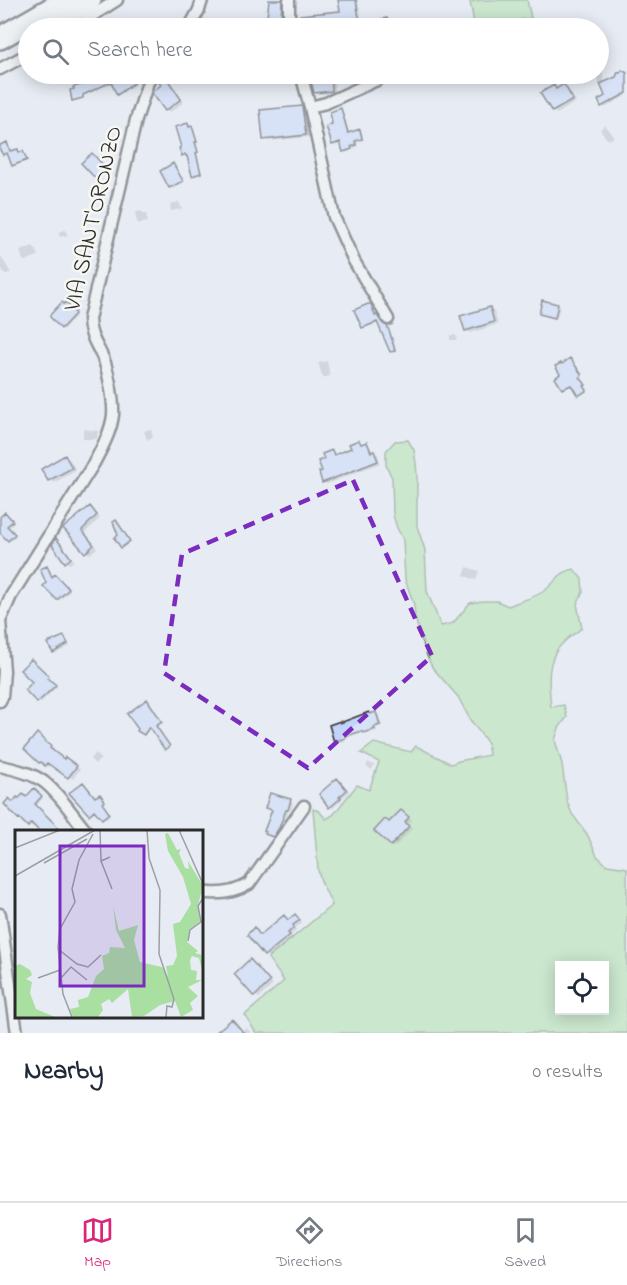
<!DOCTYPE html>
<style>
:root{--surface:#fff;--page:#f6f6f7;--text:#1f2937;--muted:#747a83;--line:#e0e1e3;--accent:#db2777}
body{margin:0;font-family:"Indie Flower",sans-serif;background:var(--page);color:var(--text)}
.controls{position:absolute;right:18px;bottom:18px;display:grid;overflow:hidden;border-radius:0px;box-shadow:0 3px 15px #0003}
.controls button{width:54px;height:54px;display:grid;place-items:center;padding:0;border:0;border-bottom:2px solid var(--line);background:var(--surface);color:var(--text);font:30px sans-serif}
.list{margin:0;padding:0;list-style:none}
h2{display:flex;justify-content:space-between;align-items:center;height:78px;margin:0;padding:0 24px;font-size:26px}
h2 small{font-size:20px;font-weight:400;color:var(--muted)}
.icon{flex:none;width:33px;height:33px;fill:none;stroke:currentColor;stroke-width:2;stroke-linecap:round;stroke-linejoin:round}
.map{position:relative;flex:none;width:627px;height:1033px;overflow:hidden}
.search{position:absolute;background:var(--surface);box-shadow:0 3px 15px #0003;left:18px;right:18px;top:18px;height:66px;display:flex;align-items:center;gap:15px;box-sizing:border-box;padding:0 21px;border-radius:33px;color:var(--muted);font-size:22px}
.sheet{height:168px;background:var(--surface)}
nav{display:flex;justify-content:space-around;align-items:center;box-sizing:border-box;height:84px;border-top:2px solid var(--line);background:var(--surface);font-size:16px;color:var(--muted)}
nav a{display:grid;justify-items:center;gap:3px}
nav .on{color:var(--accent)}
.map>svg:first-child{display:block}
</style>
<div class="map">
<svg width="627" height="1033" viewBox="0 0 627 1033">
<rect width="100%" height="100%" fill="#e7ecf4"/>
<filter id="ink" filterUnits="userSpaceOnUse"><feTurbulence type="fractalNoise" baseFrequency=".0167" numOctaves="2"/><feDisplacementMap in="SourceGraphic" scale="12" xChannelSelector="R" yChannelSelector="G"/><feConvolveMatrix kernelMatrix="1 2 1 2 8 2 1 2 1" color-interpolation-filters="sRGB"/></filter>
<g filter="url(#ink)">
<path fill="#a9dfa1" stroke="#6a8566" stroke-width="1.5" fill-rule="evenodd" d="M482,0H527L531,18L475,28L470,2Z
M408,440L414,450L416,463L417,475V526L425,550L427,591L441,626L453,623L470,603L483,601H497L508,606C520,601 534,598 544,591C558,581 555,574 574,569L582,579L583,592L577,604L582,628C576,633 568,637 563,643C545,659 549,686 551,707L564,705L567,717L559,728L555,740L562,764L567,801L572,814L587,834L597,856L607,865L627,868V1033H256L245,1015L284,981L268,958L332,905L321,881L318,870L313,809L319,811L326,819L333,815L357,785L369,790L379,762L361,753L374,743L411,752L416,746L451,764L459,761L489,755L487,742L471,721L458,697L432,667L427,656L415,618L414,605L405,579L403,540L397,528L393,515L392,478L386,465V451L395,441ZM560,966H604V1010H560Z"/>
<path fill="#0003" d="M340,0H358L363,28H347L346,25L328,28H302L301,17L341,13Z
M387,19L391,22L393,28H373L372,23Z
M603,73L604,82L599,83L597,74Z
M97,74H106L109,79L118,74H123L124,75L127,74H143L134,81L136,84L133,86L119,95L113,82L83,96L84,98L74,100L94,82L91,77Z
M310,74H334L335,93L319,94L315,92Z
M350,74H370L371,76L361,79L363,82L357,84L353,82Z
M627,74V95L605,108L603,106L600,101L607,97Z
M165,78L169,80L184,102L170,112L166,110L163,85Z
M564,86L568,88L576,102L557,114L553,111L554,87L558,89Z
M302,107L306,110L310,137L269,141L265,139Z
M341,110L343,111L350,134L359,131L362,132L364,140L357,143L358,146L347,153L344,151L342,143L336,146L333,144L334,125Z
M188,125L190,128H193L198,143H196L199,153H197L202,174L195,176L193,175L187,155H183V148Z
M605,125L607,127L614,137L609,140L606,138L600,129Z
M7,144L11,153L17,150L20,154H25L28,161L14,166L13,165L9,153L5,155L4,154Z
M94,156L109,171L98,179L96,177Z
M173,165L175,166L185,182L173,189L171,187L162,171Z
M179,202L182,209L171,211L170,204Z
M140,211L146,214L148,222L139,224L137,222L135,213Z
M65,230L68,235L60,237L58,232Z
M33,246L35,248L38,256L25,261L23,260L20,251Z
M0,255L11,273L5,274L0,266Z
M68,305L76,313L75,314L76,316L64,329L52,317Z
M558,305L560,306L557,318L541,314Z
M371,306L373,308L377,317L379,318L384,326L389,329L392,336L397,352L393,353L391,351L379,323L365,328L363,327Z
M490,308L494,311L498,324L471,333L466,330Z
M450,335H456L457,340H450Z
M327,361L330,376L323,378L318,363Z
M572,361L583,377L581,378L586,386L585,388L587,392L580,396L573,386L565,389L563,388L562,375L563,365Z
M83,429L98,431L97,439H85L83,438Z
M151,429L153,437L147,440L144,431Z
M359,441L363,445L367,444L370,446L373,453L378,454L380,463L327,484L323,482L326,459L332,452L336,455L353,448Z
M65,457L70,460L76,470L54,483L49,480Z
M90,508L94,510L100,518L85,533L97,548L90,554L86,552L65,528Z
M7,516L14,523L9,528L16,536L11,541L0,531V519Z
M57,540L60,542L74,561L70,564L66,562Z
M467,567L479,571L476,580L464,576Z
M47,568L50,569L53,578L57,577L70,591L60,600L58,599L48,583Z
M64,637L66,639L70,646L57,653L54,652Z
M34,662L57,687L40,703L27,690L35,682Z
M149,702L163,723L157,727L171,747L167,750L151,727L146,734H145Z
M376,713L379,715L382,726L376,728L377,731L367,734L364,732L346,738L347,740L338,743L335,741L371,715Z
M41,737L49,744L48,745L54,749L52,751L80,769L73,779L51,764L49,767L40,762Z
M96,753L101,759L95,764L90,759Z
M368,762L374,765L372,770L366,767Z
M337,780L349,792L341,799L342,800L333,808L330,807Z
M36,791L43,798L36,806L59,829L56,832H42L33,824L31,827L29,825L13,803L26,798Z
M271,795L293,802L291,811L289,810L282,829L276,837L269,835L274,810Z
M102,796L106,802L103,805L110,815L105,819L97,810L92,814L90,813L95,798Z
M404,813L412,820L408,824L412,828L395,847L392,845L390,824Z
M295,916L303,923L295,928L297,930L291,935L293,938L269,957L265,955L254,928L258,930L261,936L284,917L289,921Z
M250,961L254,963L273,985L259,998L255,995Z
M232,1020L236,1023L243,1031L246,1028L252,1033H217Z"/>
<path fill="#c3d4fa" stroke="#2b2b2b" stroke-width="1.5" d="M269,0H282L281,19L267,17Z
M338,0H356L360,24L387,18L390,28H345L344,23L325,26V28H301L300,15L340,11Z
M622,70L627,73V93L601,107L598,100L605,96L600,84L616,77L618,72L620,73Z
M95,74H106L111,82L83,95V98L72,101L70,90L74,89L73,87L92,82L89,77Z
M115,74H129L135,82L117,95L109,78Z
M309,74H331L332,91L314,93Z
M165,76L181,99L165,111L152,93L153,91L161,85L158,81Z
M564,84L573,100L552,112L540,93L554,85L556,89Z
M302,106L306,135L263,140L260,110Z
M341,108L348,133L360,129L362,139L355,141L356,145L351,147L352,149L343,152L340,142L332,145L326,126L332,124L330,112Z
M188,123L189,127L192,126L197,142H195L198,152L196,153L201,173L192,176L187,156H186L185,154L182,156L179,148L181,147L175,127Z
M7,142L10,151L18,149L19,153L23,151L27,160L12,166L7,153L3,155L0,150V145Z
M92,153L107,169L95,178L81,163Z
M173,163L183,181L169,188L160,171Z
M542,300L558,304L555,318L539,314Z
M62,302L64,304L66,302L75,311L74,312L75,314L61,329L50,317V315Z
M368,304H371L375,316L377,315L382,323L387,326L390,333L395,351L390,352L377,322L362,328L354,310Z
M490,307L494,322L465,331L460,316Z
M570,358L582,375L580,377L586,385L584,386L587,390L578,396L571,385L562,389L555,378L560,374L555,366L561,363L562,364Z
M359,440L361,444L367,442L371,452L374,451L378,461L322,483L319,472L322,471L318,461L324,459L322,454L332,450L334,455L351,448L349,444Z
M65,455L72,468L48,481L41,469Z
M90,506L97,515L82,530L94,545L85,553L63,528Z
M5,512L13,521L7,526L15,534L8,541L0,533V517Z
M116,520L130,541L121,548L114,538L118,535L113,522Z
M56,538L71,558L65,563L52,545Z
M47,566L52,577L55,574L69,589L57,600L43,586L46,583L40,569Z
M64,636L68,644L53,653L47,643Z
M31,659L49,676L48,678L56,685L37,703L25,690L32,682L20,670Z
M147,699L162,722L156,726L170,746L165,750L149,727L144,735L137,731L138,729L127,714Z
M369,712L370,714L376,712L380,725L374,727L375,729L363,733L362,731L345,736V738L334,742L329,725L340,721V723Z
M37,733L46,741L45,742L51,746L50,748L64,759L65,757L77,766L68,778L47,763L45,766L41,762L39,763L24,749Z
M337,778L347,790L339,797L341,798L329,808L319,794Z
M83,782L95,797L100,794L105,801L102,803L109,813L102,819L94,810L89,815L69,793Z
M34,788L42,796L35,804L58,827L53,832H40L31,823L28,827L19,818L18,819L4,804L9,798L13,802L17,797L19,798L23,794L26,797Z
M270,793L291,799L288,810H286L279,828L273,837L265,834L266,832L264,831L272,810L265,808Z
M401,810L409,817L405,822L409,826L391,846L374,831L385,819L389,822Z
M295,914L300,920L293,925L294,927L288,933L290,935L264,956L247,935L254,927L260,935L284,915L288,920Z
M250,959L270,982L254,997L234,974Z
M232,1019L244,1033H215Z"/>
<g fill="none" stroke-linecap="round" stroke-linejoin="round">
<defs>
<path id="street" d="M289,0V18L291,28
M73,28L117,0
M189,28L199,10L202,0
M0,69L28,54
M301,74L310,107L326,103L377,80
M310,107L334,217L354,261L388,319
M0,701L2,697L4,671L0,621L11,596L94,463C102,448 111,432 113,415C114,401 109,376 105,363C99,347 89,337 89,319L136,120L148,82L154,74
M0,766C14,769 32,773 44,782C61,795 73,816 87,832
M201,892C218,895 234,893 249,884L304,806
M0,914L17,1033"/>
<path id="highway" d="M56,19L90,0
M0,38L66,0"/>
</defs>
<use href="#street" stroke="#2b2b2b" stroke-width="15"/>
<use href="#highway" stroke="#2b2b2b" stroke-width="26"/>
<use href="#street" stroke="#f6f6f2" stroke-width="10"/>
<use href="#highway" stroke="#f6f6f2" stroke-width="21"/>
</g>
</g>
<path d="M0 0H627V1033H0ZM353,480L432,656L308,768L164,673L182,554Z" fill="#e7ecf4" fill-opacity=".55" fill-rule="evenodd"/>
<path fill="none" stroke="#7b2cbf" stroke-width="4.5" stroke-dasharray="12 8" stroke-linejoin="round" d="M353,480L432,656L308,768L164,673L182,554Z"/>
<g text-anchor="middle" stroke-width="5" stroke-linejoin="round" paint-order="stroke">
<g font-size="24" fill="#2b2b2b" stroke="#f6f6f2">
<text transform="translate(92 218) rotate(-77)" y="8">VIA SANT'ORONZO</text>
</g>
</g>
<g transform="translate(15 830)">
<rect width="188" height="188" fill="#e7ecf4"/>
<path d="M153,3L162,20L166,19L164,23L170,38L174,39L173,31L188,56L183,75L185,92L175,99L172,112L183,121L180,123L187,125V140L184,128L177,126L175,130L176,140L182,141L181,150H187L173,157L183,166L175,173L178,180L166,187L160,171L145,175L129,186L117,187L113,159L97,173L94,169L86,174L88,180L83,187H58L55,179L64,177L63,170L73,167L81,146L89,139L87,126L94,123L95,117L110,118L101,100L98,76L104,101L123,95L119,110L125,132L147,137L153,146L151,136L158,135L162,126L158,94L165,92L176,74L168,47L153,21L150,4ZM5,134L15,140L17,145L11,149L17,152L15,163L21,179L40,187H0V136Z" fill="#a9dfa1"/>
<path fill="none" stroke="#9c9fa4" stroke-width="1.5" d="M85,0L86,31L95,27M132,0L134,28L145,60L144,124L159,169L157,177L152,176L151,187M164,0L188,54M0,18L45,0M86,31L97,59M29,33L72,9M0,46L80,0M173,111L175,100L186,92L183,76L188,68M43,119L62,134L73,137L86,125M23,148L45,140M46,148L56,137L72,150M57,187L48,164L43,117L45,99L60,72L57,59L64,30L78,4"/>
<path fill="#7b2cbf" fill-opacity="0.15" stroke="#7b2cbf" stroke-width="3" d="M45,16H129V156H45Z"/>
<rect width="188" height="188" fill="none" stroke="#2b2b2b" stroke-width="3"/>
</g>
</svg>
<div class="controls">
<button><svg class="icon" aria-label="locate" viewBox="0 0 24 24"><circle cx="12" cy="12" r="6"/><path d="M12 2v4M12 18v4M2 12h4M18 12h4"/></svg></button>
</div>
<div class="search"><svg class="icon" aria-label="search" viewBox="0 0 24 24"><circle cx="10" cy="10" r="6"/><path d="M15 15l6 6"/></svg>Search here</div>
</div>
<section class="sheet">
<h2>Nearby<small>0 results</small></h2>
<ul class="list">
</ul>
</section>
<nav>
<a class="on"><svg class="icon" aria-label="map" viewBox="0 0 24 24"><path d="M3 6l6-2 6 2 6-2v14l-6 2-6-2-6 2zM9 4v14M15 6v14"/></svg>Map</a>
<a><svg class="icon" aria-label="directions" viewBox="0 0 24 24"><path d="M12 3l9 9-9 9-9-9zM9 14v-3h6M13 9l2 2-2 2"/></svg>Directions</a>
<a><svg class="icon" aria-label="saved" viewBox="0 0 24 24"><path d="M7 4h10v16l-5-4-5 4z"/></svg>Saved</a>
</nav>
